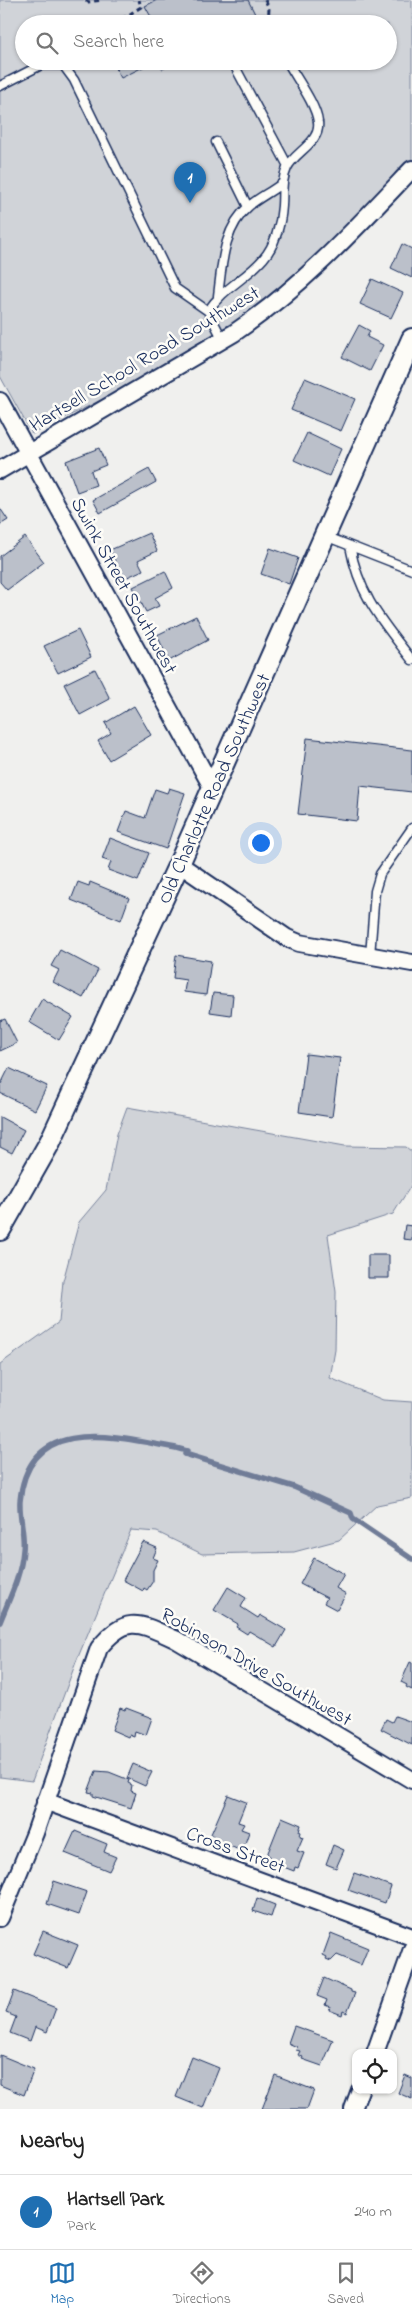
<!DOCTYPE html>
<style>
:root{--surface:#fff;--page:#f6f6f6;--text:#222;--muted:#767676;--line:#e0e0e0;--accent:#1f6fb2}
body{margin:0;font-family:"Indie Flower",sans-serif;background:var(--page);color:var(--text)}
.controls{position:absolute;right:15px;bottom:15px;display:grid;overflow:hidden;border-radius:10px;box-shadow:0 1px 4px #0004}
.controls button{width:45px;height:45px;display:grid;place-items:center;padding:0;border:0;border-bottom:1px solid var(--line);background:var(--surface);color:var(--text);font:25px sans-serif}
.you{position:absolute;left:260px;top:842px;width:18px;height:18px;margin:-12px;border:4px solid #fff;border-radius:50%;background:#1a73e8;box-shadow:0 0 0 8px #1a73e833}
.badge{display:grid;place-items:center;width:32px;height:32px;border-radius:50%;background:var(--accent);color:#fff;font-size:16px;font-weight:700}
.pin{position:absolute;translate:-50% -41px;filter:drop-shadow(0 1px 2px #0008)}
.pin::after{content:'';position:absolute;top:26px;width:18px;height:15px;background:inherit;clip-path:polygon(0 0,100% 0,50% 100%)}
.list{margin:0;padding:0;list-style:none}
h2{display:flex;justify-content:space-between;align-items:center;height:65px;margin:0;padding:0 20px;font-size:21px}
h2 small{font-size:16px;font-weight:400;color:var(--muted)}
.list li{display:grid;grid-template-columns:32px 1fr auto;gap:15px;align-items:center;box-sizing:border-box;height:75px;padding:0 20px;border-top:1px solid var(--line)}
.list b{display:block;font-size:19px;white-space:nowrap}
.list p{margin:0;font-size:16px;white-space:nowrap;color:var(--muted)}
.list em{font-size:16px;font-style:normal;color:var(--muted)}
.icon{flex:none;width:28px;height:28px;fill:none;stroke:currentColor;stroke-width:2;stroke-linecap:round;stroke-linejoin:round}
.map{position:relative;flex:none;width:412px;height:2109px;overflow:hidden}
.search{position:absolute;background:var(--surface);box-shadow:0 1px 4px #0004;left:15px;right:15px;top:15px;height:55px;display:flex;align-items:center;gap:12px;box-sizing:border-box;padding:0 18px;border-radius:28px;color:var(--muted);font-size:19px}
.sheet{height:140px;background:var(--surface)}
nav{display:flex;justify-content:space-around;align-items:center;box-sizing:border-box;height:70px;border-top:1px solid var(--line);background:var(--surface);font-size:14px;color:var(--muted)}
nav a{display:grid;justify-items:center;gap:2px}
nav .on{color:var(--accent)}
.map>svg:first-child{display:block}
</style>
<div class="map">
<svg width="412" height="2109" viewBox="0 0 412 2109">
<rect width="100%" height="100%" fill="#f0f0ee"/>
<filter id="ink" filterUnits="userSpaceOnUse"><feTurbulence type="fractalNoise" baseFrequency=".02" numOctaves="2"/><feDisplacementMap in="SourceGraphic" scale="10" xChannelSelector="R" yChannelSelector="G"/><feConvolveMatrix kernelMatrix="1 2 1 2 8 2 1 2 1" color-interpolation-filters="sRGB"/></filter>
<g filter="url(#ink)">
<path fill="#d0d3d8" stroke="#76819b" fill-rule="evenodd" d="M0,0H412V169L348,237L223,340L32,434L0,376ZM24,24H388V61H24Z
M127,1107L345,1146L406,1147L412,1152V1184L393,1214L328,1235L336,1292L335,1350L330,1378L383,1400L412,1402V1498L377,1505L339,1540L294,1552L202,1554L157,1532L131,1530L76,1662L32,1781L0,1777V1364L59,1322L63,1281L79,1222L106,1190L117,1134Z"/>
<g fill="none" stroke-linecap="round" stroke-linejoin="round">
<path stroke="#6f7b97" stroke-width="5.5" d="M0,1622C9,1599 21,1576 23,1550C25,1534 19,1517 20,1501C28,1413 116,1437 176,1448L187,1451L185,1454L294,1487L351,1513L353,1519L412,1559"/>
</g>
<path fill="#bbc0ca" stroke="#1b2f5e" d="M157,0H248L259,22L255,24H155L145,6Z
M112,61H155L121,78Z
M158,61H181L162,69Z
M402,244L412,249V278L391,268Z
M372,279L403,293L391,318L360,304Z
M359,325L370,331L367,337L383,345L370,371L342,357Z
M305,378L355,399L341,431L291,410Z
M307,433L341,449L329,476L294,460Z
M99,448L106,465L91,471L96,485L77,492L66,461Z
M149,469L156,482L100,513L93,500Z
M0,508L8,520L0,525Z
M149,533L157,551L138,560L143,570L123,579L110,550Z
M25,537L44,562L7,590L0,582V556Z
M270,548L298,558L289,584L261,574Z
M165,571L173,588L155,598L159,606L146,612L133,587Z
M196,616L208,640L169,661L157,635Z
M78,630L91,657L58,673L44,646Z
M95,669L110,699L80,715L64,684Z
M134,706L151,735L109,760L98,741L111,733L105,723Z
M307,738L412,750V792L360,786L357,821L298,814Z
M169,788L185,793L166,849L118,832L126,811L145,818L155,789L167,793Z
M110,838L149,853L138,881L108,870L111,862L102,859Z
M78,882L89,886L90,882L129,898L121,920L71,900Z
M60,950L98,970L83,998L53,982L59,970L51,966Z
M176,955L211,961L206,995L184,992L186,980L173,978Z
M213,993L233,995L231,1015L210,1012Z
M42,999L73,1017L59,1040L29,1022Z
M5,1019L17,1043L0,1051V1021Z
M306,1054L340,1058L332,1117L299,1112Z
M9,1068L47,1086L35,1110L0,1093V1086Z
M0,1117L24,1130L12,1153L0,1147Z
M405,1225L412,1226V1240L403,1239Z
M368,1255H389V1278H368Z
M143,1542L157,1548L153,1558L158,1560L153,1570V1581L147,1590L144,1588L143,1591L123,1580Z
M314,1558L344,1574L336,1588L346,1594L337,1610L324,1603L327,1598L300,1584Z
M228,1587L246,1598L241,1607L258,1618L260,1615L286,1630L276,1647L249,1631L247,1634L236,1627L238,1624L214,1610Z
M410,1662L412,1663V1690L406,1687L407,1685L401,1682Z
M120,1708L125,1710L126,1708L152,1718L146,1735L135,1731L134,1737L129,1735L128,1737L112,1730Z
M395,1716L412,1722V1745L381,1729L386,1719L392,1722Z
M133,1764L152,1772L145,1786L127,1778Z
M96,1771L109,1772L129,1780L128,1783L132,1785L131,1791L136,1793L131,1808L93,1796V1793L88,1792Z
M228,1795L246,1802L238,1822L244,1824L241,1829L249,1832L243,1849L240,1848L239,1850L214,1839L215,1836L211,1834Z
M282,1817L301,1825L299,1831L301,1832L300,1836L303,1837L297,1851L304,1853L298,1868L295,1867L294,1871L268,1861L270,1856L267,1855Z
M75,1831L107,1844L104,1852L116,1857L109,1871L65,1853Z
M333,1845L344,1850L336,1868L326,1864Z
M354,1873L391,1886L385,1903L348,1890Z
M54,1881L87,1892L79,1915L47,1904Z
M257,1898L275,1905L271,1917L253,1911Z
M43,1931L78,1945L68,1968L33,1954Z
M331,1933L368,1948L361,1965L337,1955L331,1961L326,1959L327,1957L323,1955Z
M324,1978L351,1990V1992L355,1993L347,2013L343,2011L342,2015L329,2010L330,2007L325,2005L327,2000L317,1996Z
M14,1991L56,2008L47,2032L35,2027L30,2041L10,2033L16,2017L6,2013Z
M294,2026L333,2040L322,2066L302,2059L303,2057L298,2055L300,2051L296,2050L297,2047L288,2043Z
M0,2055L34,2069L24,2095L0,2085Z
M192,2057L219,2068L203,2108L176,2097Z
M275,2075L314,2090L307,2109H262Z
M405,2075L412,2078V2099L398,2093Z"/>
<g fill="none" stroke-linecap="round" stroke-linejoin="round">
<defs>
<path id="service" d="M232,61L288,166
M0,86L41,65H63L74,80L175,288L208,311L223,340
M216,142L248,207
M218,296C222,265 223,228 249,206C258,198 271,192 281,184
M208,311C223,288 246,279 263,259C275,246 281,223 282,206C283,191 281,182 287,168C294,152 321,143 318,122C316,104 296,78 287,61
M325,536L412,570
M350,546C359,596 382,621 412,660
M370,956L375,891L380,874L412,828"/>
<path id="minor" d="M0,401L213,789
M0,470L234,333C302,287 356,228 412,169
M179,864L287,938L299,943L412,963
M45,1801L412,1937
M0,1918L35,1833L99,1648C127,1614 139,1623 175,1639L412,1780
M375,2053L412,1949
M353,2109L360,2090"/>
<path id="tertiary" d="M0,1230L50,1142L179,864L412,339"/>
</defs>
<use href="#service" stroke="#1b2f5e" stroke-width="11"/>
<use href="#minor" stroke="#1b2f5e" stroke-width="20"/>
<use href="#tertiary" stroke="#1b2f5e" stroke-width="24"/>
<path stroke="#1b2f5e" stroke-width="3" stroke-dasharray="5 4" stroke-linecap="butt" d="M86,0L88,2L102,0
M265,0L269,8L268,24
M114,24L141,7L139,0"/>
<use href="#service" stroke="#fdfcf7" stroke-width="8"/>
<use href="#minor" stroke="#fdfcf7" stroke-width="16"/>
<use href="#tertiary" stroke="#fdfcf7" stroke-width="20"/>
</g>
</g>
<g text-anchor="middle" stroke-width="5" stroke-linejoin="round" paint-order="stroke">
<g font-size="20" fill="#1b2f5e" stroke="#fdfcf7">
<text transform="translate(144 358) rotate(-31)" y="7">Hartsell School Road Southwest</text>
<text transform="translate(125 585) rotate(61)" y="7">Swink Street Southwest</text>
<text transform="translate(213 788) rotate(-66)" y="7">Old Charlotte Road Southwest</text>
<text transform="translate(257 1666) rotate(30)" y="7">Robinson Drive Southwest</text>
<text transform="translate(236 1849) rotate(20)" y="7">Cross Street</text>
</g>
</g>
</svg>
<div class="controls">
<button><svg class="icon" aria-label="locate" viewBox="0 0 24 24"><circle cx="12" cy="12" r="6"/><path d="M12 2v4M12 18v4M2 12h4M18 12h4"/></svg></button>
</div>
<div class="you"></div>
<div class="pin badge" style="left:190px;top:203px">1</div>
<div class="search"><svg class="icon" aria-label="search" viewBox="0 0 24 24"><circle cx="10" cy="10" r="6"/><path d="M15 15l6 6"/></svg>Search here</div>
</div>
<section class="sheet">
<h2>Nearby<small></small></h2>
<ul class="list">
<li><span class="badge">1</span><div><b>Hartsell Park</b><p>Park</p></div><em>240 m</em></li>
</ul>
</section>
<nav>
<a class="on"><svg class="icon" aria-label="map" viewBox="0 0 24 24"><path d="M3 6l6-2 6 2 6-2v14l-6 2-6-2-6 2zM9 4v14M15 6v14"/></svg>Map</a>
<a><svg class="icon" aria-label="directions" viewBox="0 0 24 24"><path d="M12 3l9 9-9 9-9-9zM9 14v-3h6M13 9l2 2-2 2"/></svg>Directions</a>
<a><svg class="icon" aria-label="saved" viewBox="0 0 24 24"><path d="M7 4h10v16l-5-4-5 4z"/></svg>Saved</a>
</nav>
